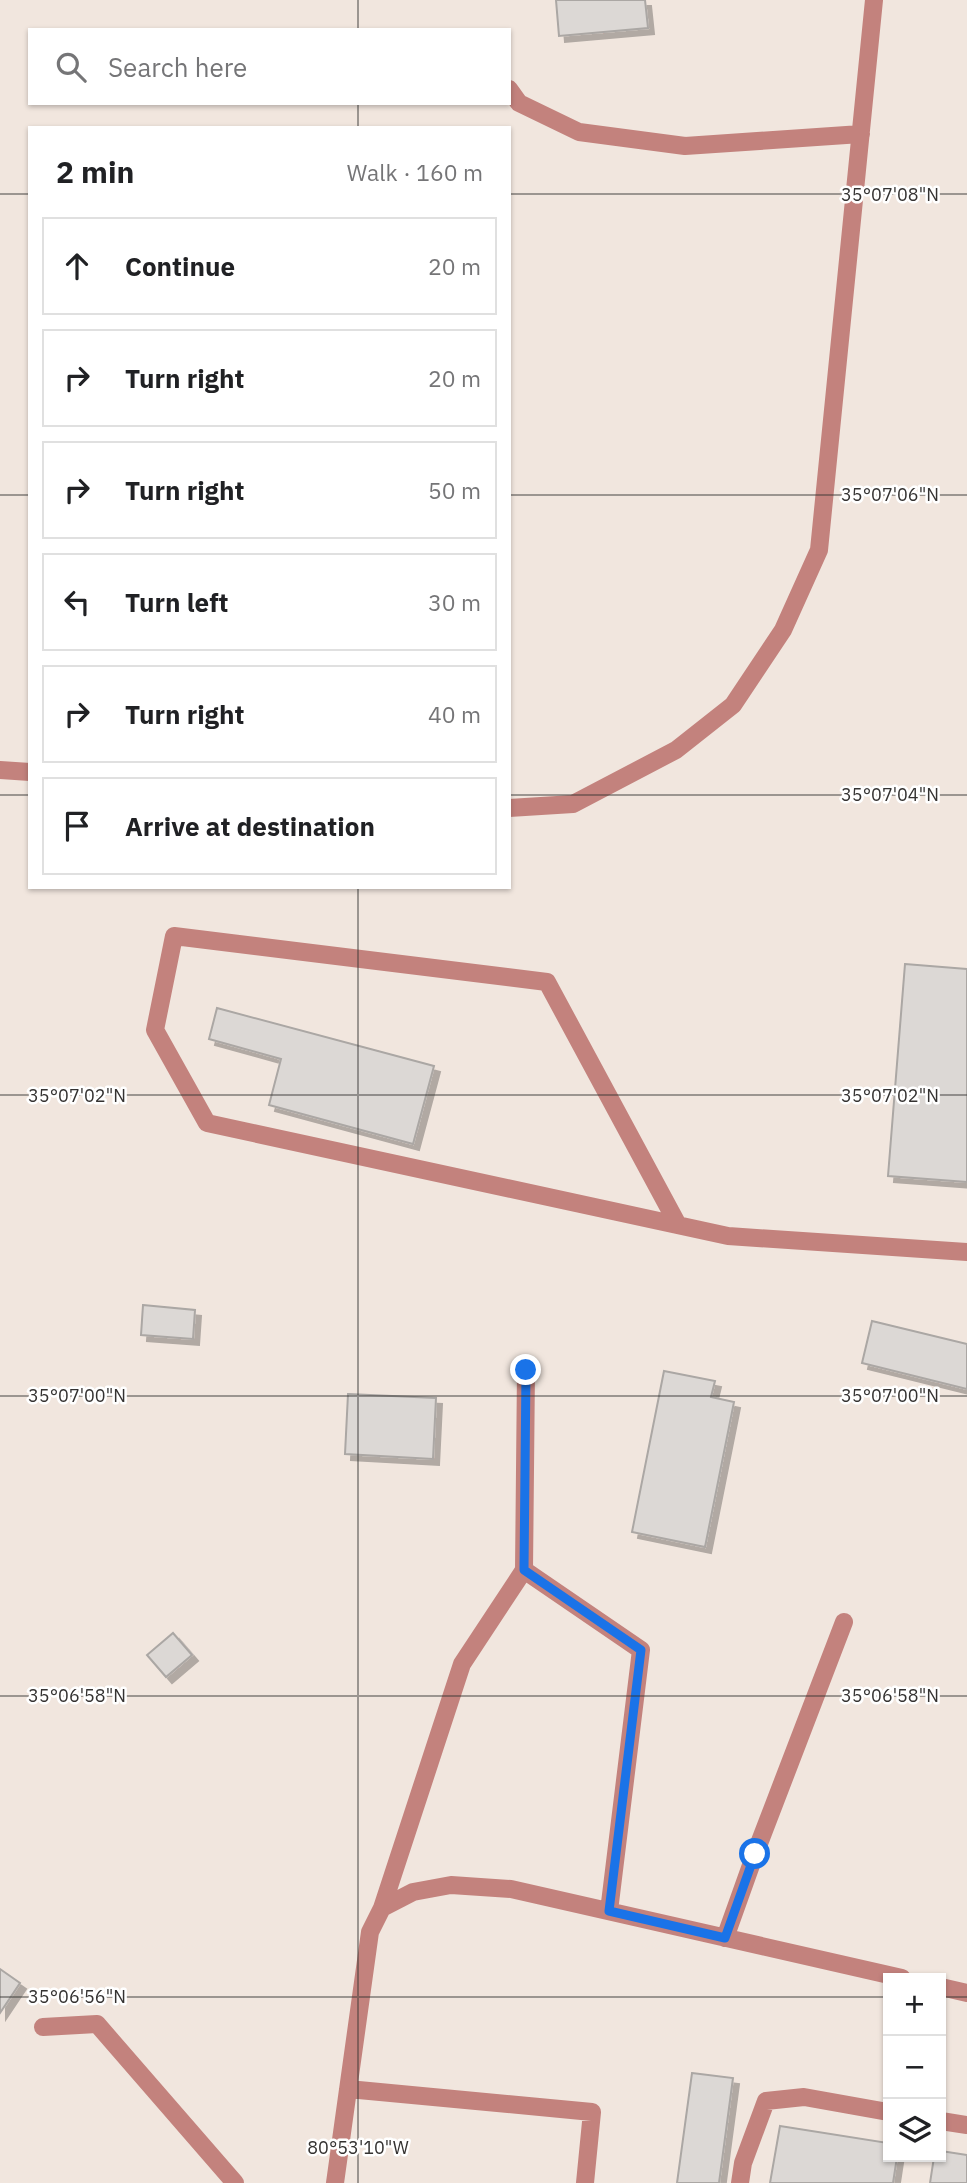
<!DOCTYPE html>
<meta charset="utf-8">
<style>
:root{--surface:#fff;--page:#f6f6f6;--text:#202124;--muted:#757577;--line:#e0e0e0}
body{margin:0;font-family:"IBM Plex Sans",sans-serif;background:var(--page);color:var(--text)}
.controls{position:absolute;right:21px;bottom:21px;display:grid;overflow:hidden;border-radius:0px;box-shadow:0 2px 5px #0004}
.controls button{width:63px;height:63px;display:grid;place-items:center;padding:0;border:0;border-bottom:2px solid var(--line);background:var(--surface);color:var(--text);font:35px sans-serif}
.stop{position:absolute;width:21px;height:21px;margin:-16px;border:5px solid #1a73e8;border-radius:50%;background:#fff}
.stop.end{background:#1a73e8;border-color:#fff;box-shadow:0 2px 7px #0008}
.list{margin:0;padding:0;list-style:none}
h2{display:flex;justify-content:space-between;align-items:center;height:91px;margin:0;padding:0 28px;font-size:30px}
h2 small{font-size:23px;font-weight:400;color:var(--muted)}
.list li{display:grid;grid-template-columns:46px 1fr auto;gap:21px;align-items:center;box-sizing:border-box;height:98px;margin:0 14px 14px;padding:0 14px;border:2px solid var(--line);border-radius:0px}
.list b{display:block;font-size:26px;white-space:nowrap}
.list em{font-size:23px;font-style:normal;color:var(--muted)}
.icon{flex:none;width:38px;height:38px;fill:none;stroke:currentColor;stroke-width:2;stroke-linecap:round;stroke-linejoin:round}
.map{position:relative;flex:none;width:967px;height:2183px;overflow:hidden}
.search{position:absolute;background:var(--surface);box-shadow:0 2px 5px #0004;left:28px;top:28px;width:483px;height:77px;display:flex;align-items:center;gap:18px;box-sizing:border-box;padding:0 24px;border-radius:0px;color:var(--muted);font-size:26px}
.panel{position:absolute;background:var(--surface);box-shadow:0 2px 5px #0004;left:28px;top:126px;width:483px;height:763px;border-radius:0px}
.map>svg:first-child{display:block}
</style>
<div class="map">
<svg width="967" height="2183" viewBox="0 0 967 2183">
<defs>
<filter id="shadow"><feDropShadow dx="6" dy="6" stdDeviation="0" flood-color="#0004"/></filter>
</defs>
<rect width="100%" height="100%" fill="#f6f2ef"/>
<path fill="#f1e6de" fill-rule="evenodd" d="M0,0H967V2183H0ZM30,30H509V103H30ZM30,128H509V887H30ZM888,1978H941V2157H888Z"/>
<path fill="#dcd8d5" stroke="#aba7a4" stroke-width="2" filter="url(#shadow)" d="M556,0H645L648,28L559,36Z
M905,964L967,969V1182L888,1176Z
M217,1008L434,1066L413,1144L269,1105L281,1059L209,1039Z
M143,1305L195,1310L193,1339L141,1335Z
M872,1321L967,1344V1389L862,1363Z
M664,1371L715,1381L711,1397L734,1402L705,1547L632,1532Z
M348,1394L436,1398L433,1459L345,1454Z
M173,1633L192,1655L166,1677L147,1655Z
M0,1969L20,1983L0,2013Z
M692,2073L733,2078L719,2183H677Z
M780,2126L888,2143V2157H897L893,2183H770Z
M941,2151L967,2155V2183H930L934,2157H941Z"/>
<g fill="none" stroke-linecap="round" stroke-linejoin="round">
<path stroke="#c3827d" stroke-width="18" d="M509,89L519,103L579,132L685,146L861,134
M0,770L30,772
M509,808L573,804L676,750L733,705L783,630L819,550L874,0
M678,1225L547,982L174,936L155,1030L207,1123L728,1236L967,1252
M526,1370L524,1570L641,1650L609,1911
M382,1908L462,1664L524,1570
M725,1938L755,1854L844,1622
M941,1987L967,1993
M43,2027L97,2024L235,2183
M348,2089L592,2112L585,2183
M941,2121L967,2125
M335,2183L370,1932L382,1908L413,1892L451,1885L511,1889L902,1978
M740,2183L743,2163L766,2101L804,2097L888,2112"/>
</g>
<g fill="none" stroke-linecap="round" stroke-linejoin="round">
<path stroke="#1a73e8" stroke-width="9" d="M526,1370L524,1570L641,1650L609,1911L725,1938L755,1854"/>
</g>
<path fill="none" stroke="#343231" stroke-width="2" stroke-opacity="0.45" d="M358,0V30M358,103V128M0,194H30M509,194H967M0,495H30M509,495H967M0,795H30M509,795H967M358,887V2183M0,1095H967M0,1396H967M0,1696H967M0,1997H888M941,1997H967"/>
<g font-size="18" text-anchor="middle" fill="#343231" stroke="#fff" stroke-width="5" stroke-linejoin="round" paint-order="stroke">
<text x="890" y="201">35°07'08"N</text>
<text x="890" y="501">35°07'06"N</text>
<text x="890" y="801">35°07'04"N</text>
<text x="77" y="1102">35°07'02"N</text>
<text x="890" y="1102">35°07'02"N</text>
<text x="77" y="1402">35°07'00"N</text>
<text x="890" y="1402">35°07'00"N</text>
<text x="77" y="1702">35°06'58"N</text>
<text x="890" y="1702">35°06'58"N</text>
<text x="77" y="2003">35°06'56"N</text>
<text x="358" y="2154">80°53'10"W</text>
</g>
</svg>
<div class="controls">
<button>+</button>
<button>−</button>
<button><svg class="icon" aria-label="layers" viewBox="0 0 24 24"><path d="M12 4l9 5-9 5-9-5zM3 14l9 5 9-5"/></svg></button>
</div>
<div class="stop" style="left:755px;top:1854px"></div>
<div class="stop end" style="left:526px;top:1370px"></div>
<div class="search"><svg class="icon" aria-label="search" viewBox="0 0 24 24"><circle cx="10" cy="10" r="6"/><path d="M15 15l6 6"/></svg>Search here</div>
<section class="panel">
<h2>2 min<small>Walk · 160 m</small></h2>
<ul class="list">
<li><svg class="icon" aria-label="ahead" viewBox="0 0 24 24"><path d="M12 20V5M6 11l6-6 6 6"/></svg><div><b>Continue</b></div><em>20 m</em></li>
<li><svg class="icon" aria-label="right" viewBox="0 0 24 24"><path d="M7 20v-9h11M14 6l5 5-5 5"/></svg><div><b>Turn right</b></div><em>20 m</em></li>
<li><svg class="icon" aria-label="right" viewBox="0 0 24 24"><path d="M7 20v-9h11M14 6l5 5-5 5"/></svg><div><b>Turn right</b></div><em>50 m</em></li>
<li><svg class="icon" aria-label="left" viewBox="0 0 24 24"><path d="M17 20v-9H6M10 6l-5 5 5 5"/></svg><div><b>Turn left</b></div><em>30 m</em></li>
<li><svg class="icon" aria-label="right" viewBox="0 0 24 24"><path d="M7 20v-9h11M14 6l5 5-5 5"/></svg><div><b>Turn right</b></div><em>40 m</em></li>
<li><svg class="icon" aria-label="arrive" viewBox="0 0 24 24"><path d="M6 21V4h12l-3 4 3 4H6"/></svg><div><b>Arrive at destination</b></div></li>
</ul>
</section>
</div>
